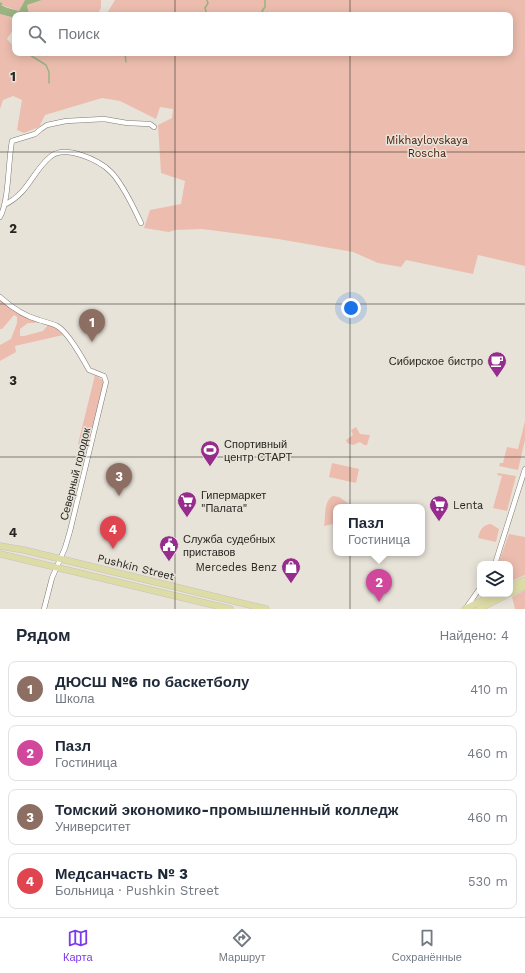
<!DOCTYPE html>
<html lang="ru">
<meta charset="utf-8">
<style>
:root{--surface:#fff;--page:#f6f6f7;--text:#1f2937;--muted:#747a83;--line:#e0e1e3;--accent:#7c3aed}
body{margin:0;font-family:"Work Sans",sans-serif;background:var(--page);color:var(--text)}
.controls{position:absolute;right:12px;bottom:12px;display:grid;overflow:hidden;border-radius:8px;box-shadow:0 2px 10px #0003}
.controls button{width:36px;height:36px;display:grid;place-items:center;padding:0;border:0;border-bottom:1px solid var(--line);background:var(--surface);color:var(--text);font:20px sans-serif}
.you{position:absolute;left:351px;top:308px;width:14px;height:14px;margin:-10px;border:3px solid #fff;border-radius:50%;background:#1a73e8;box-shadow:0 0 0 6px #1a73e833}
.badge{display:grid;place-items:center;width:26px;height:26px;border-radius:50%;background:var(--accent);color:#fff;font-size:13px;font-weight:700}
.pin{position:absolute;translate:-50% -33px;filter:drop-shadow(0 1px 2px #0008)}
.pin::after{content:'';position:absolute;top:21px;width:14px;height:12px;background:inherit;clip-path:polygon(0 0,100% 0,50% 100%)}
.popup{position:absolute;left:333px;top:504px;width:92px;height:52px;box-sizing:border-box;display:grid;place-content:center;border-radius:8px;background:var(--surface);filter:drop-shadow(0 1px 3px #0005);font-size:13px;white-space:nowrap;color:var(--muted)}
.popup b{font-size:15px;color:var(--text)}
.popup::after{content:'';position:absolute;left:50%;top:100%;margin-left:-8px;border:8px solid transparent;border-top-color:var(--surface)}
.list{margin:0;padding:0;list-style:none}
h2{display:flex;justify-content:space-between;align-items:center;height:52px;margin:0;padding:0 16px;font-size:17px}
h2 small{font-size:13px;font-weight:400;color:var(--muted)}
.list li{display:grid;grid-template-columns:26px 1fr auto;gap:12px;align-items:center;box-sizing:border-box;height:56px;margin:0 8px 8px;padding:0 8px;border:1px solid var(--line);border-radius:8px}
.list b{display:block;font-size:15px;white-space:nowrap}
.list p{margin:0;font-size:13px;white-space:nowrap;color:var(--muted)}
.list em{font-size:13px;font-style:normal;color:var(--muted)}
.icon{flex:none;width:22px;height:22px;fill:none;stroke:currentColor;stroke-width:2;stroke-linecap:round;stroke-linejoin:round}
.map{position:relative;flex:none;width:525px;height:609px;overflow:hidden}
.search{position:absolute;background:var(--surface);box-shadow:0 2px 10px #0003;left:12px;right:12px;top:12px;height:44px;display:flex;align-items:center;gap:10px;box-sizing:border-box;padding:0 14px;border-radius:8px;color:var(--muted);font-size:15px}
.sheet{height:308px;background:var(--surface)}
nav{display:flex;justify-content:space-around;align-items:center;box-sizing:border-box;height:56px;border-top:1px solid var(--line);background:var(--surface);font-size:11px;color:var(--muted)}
nav a{display:grid;justify-items:center;gap:2px}
nav .on{color:var(--accent)}
.map>svg:first-child{display:block}
</style>
<div class="map">
<svg width="525" height="609" viewBox="0 0 525 609">
<rect width="100%" height="100%" fill="#e8e3d9"/>
<path fill="#ecbdae" d="M0,0H25L19,11L1,5L3,4L0,2Z
M42,0H101V8L97,15H29L27,5Z
M115,0H525V266L478,255L473,274L406,260L401,267L378,263L353,252L278,239L202,229L175,230L169,232L144,228L150,210L181,204L185,181L161,173L158,125L172,118L173,109L160,107L156,119L120,101L102,98L45,115L39,127L24,133L17,130L22,100L13,96L3,100L0,109V14C21,19 17,24 7,39L15,48V53H510V15H106Z
M0,299L37,321L35,323H28L20,329V336H24L43,331L48,325L56,328L63,335L15,346L16,352L0,361V345L11,339L17,323V317L14,315L2,329H0Z
M95,375L104,381V384L88,447H87L78,444Z
M525,421V440L518,470L499,466L500,463H503L507,447L518,449Z
M356,427L360,434L370,435L367,445H364L360,442L353,445L347,443L346,440L353,435L351,430Z
M332,463L359,469L356,483L329,477Z
M498,473L516,476L507,511L493,508L502,476L497,475Z
M333,496L339,497L352,506L350,507L345,504L343,507H336V513L333,514V524L324,526C326,517 323,501 333,496Z
M491,524L499,529L496,542L478,538C480,530 482,525 491,524Z
M509,534L525,537V575L510,582V564H498Z
M525,590V609H515L512,597Z"/>
<path fill="#9ab381" d="M25,0H42L27,5L29,15H15V21L11,17L0,14V2L3,4L1,5C6,8 13,9 19,11Z"/>
<g fill="none" stroke-linecap="round" stroke-linejoin="round">
<path stroke="#9ab381" stroke-width="1.5" d="M265,0V7L262,11L266,15
M205,15L206,11L205,8L208,3L207,0
M30,53V55L46,65L49,72V83
M125,53L126,62"/>
<defs>
<path id="minor" d="M4,205C29,193 32,172 50,157C65,144 99,160 111,172C122,183 134,208 141,223
M0,217C9,201 8,162 12,141L35,134L41,129L47,125L66,121L104,119L127,123L150,124L154,127
M0,297C11,307 24,316 39,320C45,322 51,323 57,326C68,332 83,359 89,370L104,376L106,382L70,531L65,548L52,578L44,609
M495,564L525,469
M466,608L480,588"/>
<path id="major" d="M0,546L24,550L266,609
M0,554L230,609
M510,587L525,580
M510,593L525,586
M465,609L495,594
M479,609L508,594"/>
</defs>
<use href="#minor" stroke="#7e7970" stroke-width="5.5"/>
<use href="#major" stroke="#c3c2c1" stroke-width="7"/>
<use href="#minor" stroke="#fff" stroke-width="4.5"/>
<use href="#major" stroke="#dddca6" stroke-width="6"/>
</g>
<path fill="none" stroke="#282622" stroke-width="1" stroke-opacity="0.55" d="M175,0V15M350,0V15M175,53V609M350,53V609M0,152H525M0,304H525M0,457H525"/>
<defs>
<symbol id="cafe-pin" viewBox="-11 -11 22 30"><path d="M0 17L-7.5 6A9.5 9.5 0 1 1 7.5 6Z" fill="#962c8e" stroke="#e8e3d9"/><path d="M-5.5-4.5H6V0H3Q3 3.5 0 3.5H-2.5Q-5.5 3.5-5.5 0ZM3-3.2v2h1.7v-2ZM-6 4.5H4V6H-6Z" fill="#fff"/></symbol>
<symbol id="stadium-pin" viewBox="-11 -11 22 30"><path d="M0 17L-7.5 6A9.5 9.5 0 1 1 7.5 6Z" fill="#962c8e" stroke="#e8e3d9"/><path d="M0-5a6.5 5 0 1 0 0 10a6.5 5 0 1 0 0-10ZM-3.5-1.8h7v3.6h-7Z" fill="#fff"/></symbol>
<symbol id="supermarket-pin" viewBox="-11 -11 22 30"><path d="M0 17L-7.5 6A9.5 9.5 0 1 1 7.5 6Z" fill="#962c8e" stroke="#e8e3d9"/><path d="M-6-5.5h2.5l.6 2H6L4.5 2H-2.5L-4.4-4H-6ZM-1.5 3.2a1.3 1.3 0 1 0 .1 0ZM3 3.2a1.3 1.3 0 1 0 .1 0Z" fill="#fff"/></symbol>
<symbol id="civic-pin" viewBox="-11 -11 22 30"><path d="M0 17L-7.5 6A9.5 9.5 0 1 1 7.5 6Z" fill="#962c8e" stroke="#e8e3d9"/><path d="M-.6-6.5H3V-4.5H.6V-3L4-1V1h2V6H-6V1h2V-1L-.6-3ZM-1.2 2.5V6h2.4V2.5Z" fill="#fff"/></symbol>
<symbol id="shop-pin" viewBox="-11 -11 22 30"><path d="M0 17L-7.5 6A9.5 9.5 0 1 1 7.5 6Z" fill="#962c8e" stroke="#e8e3d9"/><path d="M-5-2.5h2.3a2.7 3.5 0 0 1 5.4 0H5L5.5 6h-11ZM-1.5-2.5h3a1.5 2.3 0 0 0-3 0Z" fill="#fff"/></symbol>
</defs>
<g fill-rule="evenodd">
<use href="#cafe-pin" x="486" y="350" width="22" height="30"/>
<use href="#stadium-pin" x="199" y="439" width="22" height="30"/>
<use href="#supermarket-pin" x="176" y="490" width="22" height="30"/>
<use href="#supermarket-pin" x="428" y="494" width="22" height="30"/>
<use href="#civic-pin" x="158" y="534" width="22" height="30"/>
<use href="#shop-pin" x="280" y="556" width="22" height="30"/>
</g>
<g text-anchor="middle" stroke-width="3" stroke-linejoin="round" paint-order="stroke">
<g font-size="11" fill="#4b1704" stroke="#e8e3d9">
<text x="427" y="144">Mikhaylovskaya<tspan x="427" dy="13">Roscha</tspan></text>
</g>
<g font-size="11" fill="#282622" stroke="#e8e3d9" text-anchor="start">
<text x="483" y="365" text-anchor="end">Сибирское бистро</text>
<text x="224" y="448">Спортивный<tspan x="224" dy="13">центр СТАРТ</tspan></text>
<text x="201" y="499">Гипермаркет<tspan x="201" dy="13">"Палата"</tspan></text>
<text x="453" y="509">Lenta</text>
<text x="183" y="543">Служба судебных<tspan x="183" dy="13">приставов</tspan></text>
<text x="277" y="571" text-anchor="end">Mercedes Benz</text>
</g>
<g font-size="11" fill="#282622" stroke="#e8e3d9">
<text transform="translate(75 474) rotate(-76)" y="4">Северный городок</text>
<text transform="translate(136 567) rotate(14)" y="4">Pushkin Street</text>
</g>
</g>
<g font-size="13" text-anchor="middle" font-weight="bold" fill="#282622" stroke="#e8e3d9" stroke-width="3" stroke-linejoin="round" paint-order="stroke">
<text x="13" y="81">1</text>
<text x="13" y="233">2</text>
<text x="13" y="385">3</text>
<text x="13" y="537">4</text>
</g>
</svg>
<div class="controls">
<button><svg class="icon" aria-label="layers" viewBox="0 0 24 24"><path d="M12 4l9 5-9 5-9-5zM3 14l9 5 9-5"/></svg></button>
</div>
<div class="you"></div>
<div class="pin badge" style="left:92px;top:342px;background:#8d6e63">1</div>
<div class="pin badge" style="left:379px;top:602px;background:#d1479c">2</div>
<div class="popup"><b>Пазл</b>Гостиница</div>
<div class="pin badge" style="left:119px;top:496px;background:#8d6e63">3</div>
<div class="pin badge" style="left:113px;top:549px;background:#e0444e">4</div>
<div class="search"><svg class="icon" aria-label="search" viewBox="0 0 24 24"><circle cx="10" cy="10" r="6"/><path d="M15 15l6 6"/></svg>Поиск</div>
</div>
<section class="sheet">
<h2>Рядом<small>Найдено: 4</small></h2>
<ul class="list">
<li><span class="badge" style="background:#8d6e63">1</span><div><b>ДЮСШ №6 по баскетболу</b><p>Школа</p></div><em>410 m</em></li>
<li><span class="badge" style="background:#d1479c">2</span><div><b>Пазл</b><p>Гостиница</p></div><em>460 m</em></li>
<li><span class="badge" style="background:#8d6e63">3</span><div><b>Томский экономико-промышленный колледж</b><p>Университет</p></div><em>460 m</em></li>
<li><span class="badge" style="background:#e0444e">4</span><div><b>Медсанчасть № 3</b><p>Больница · Pushkin Street</p></div><em>530 m</em></li>
</ul>
</section>
<nav>
<a class="on"><svg class="icon" aria-label="map" viewBox="0 0 24 24"><path d="M3 6l6-2 6 2 6-2v14l-6 2-6-2-6 2zM9 4v14M15 6v14"/></svg>Карта</a>
<a><svg class="icon" aria-label="directions" viewBox="0 0 24 24"><path d="M12 3l9 9-9 9-9-9zM9 14v-3h6M13 9l2 2-2 2"/></svg>Маршрут</a>
<a><svg class="icon" aria-label="saved" viewBox="0 0 24 24"><path d="M7 4h10v16l-5-4-5 4z"/></svg>Сохранённые</a>
</nav>
